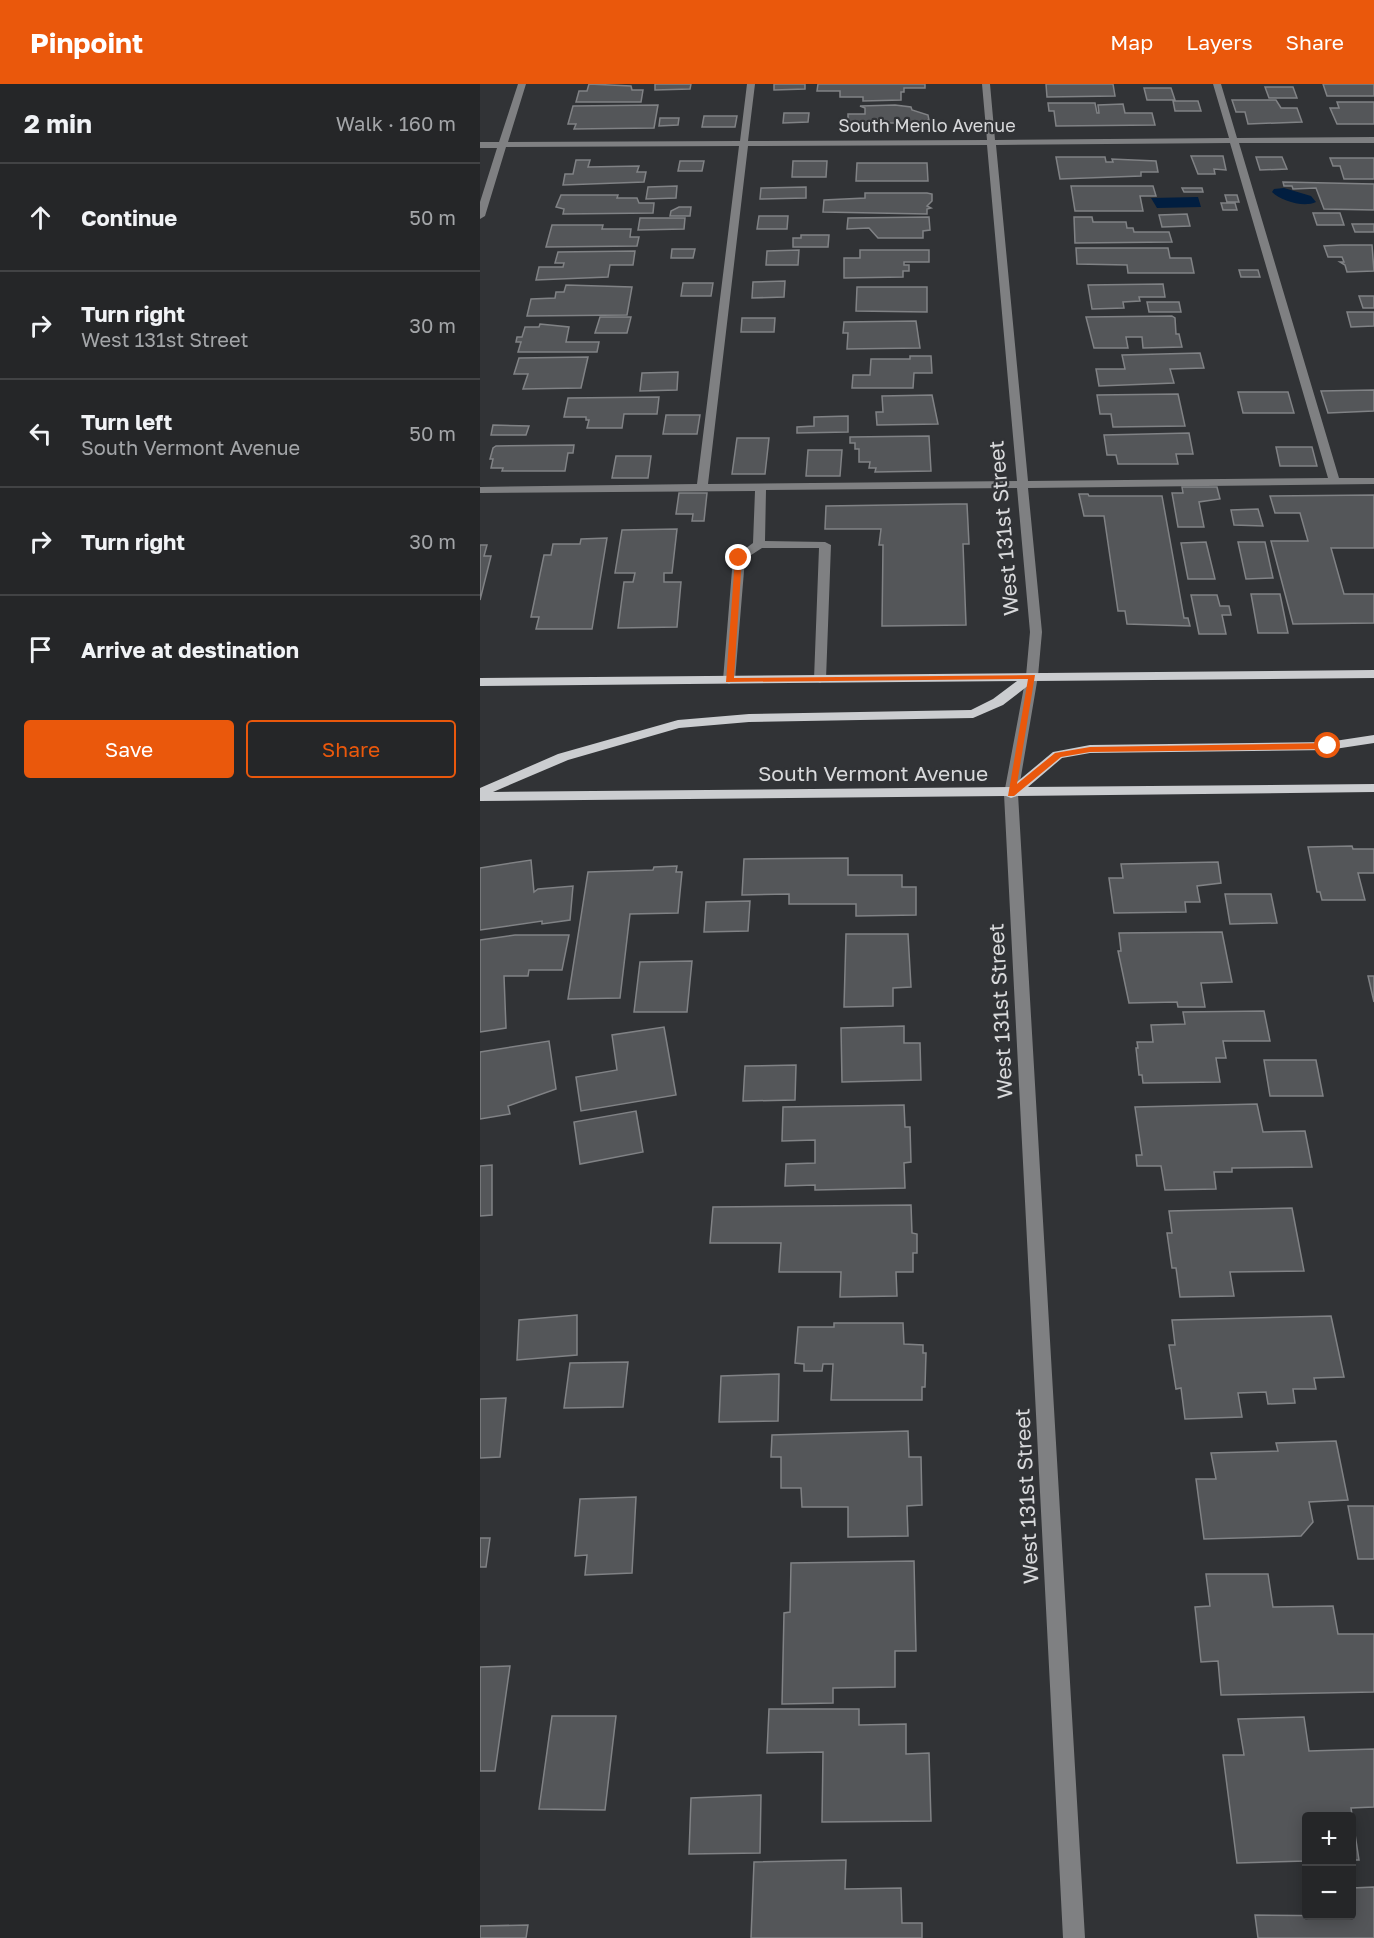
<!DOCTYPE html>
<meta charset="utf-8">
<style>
:root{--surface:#252628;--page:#313234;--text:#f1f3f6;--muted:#a3a5a8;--line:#424345;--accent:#ea580c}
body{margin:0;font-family:"Golos Text",sans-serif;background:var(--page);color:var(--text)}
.controls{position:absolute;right:18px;bottom:18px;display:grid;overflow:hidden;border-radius:6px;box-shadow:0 3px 15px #0003}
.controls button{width:54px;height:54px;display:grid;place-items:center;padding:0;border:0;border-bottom:2px solid var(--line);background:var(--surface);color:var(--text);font:30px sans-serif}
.stop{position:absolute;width:18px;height:18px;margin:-14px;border:4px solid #ea580c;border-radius:50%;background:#fff}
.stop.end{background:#ea580c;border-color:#fff;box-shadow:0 2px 6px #0008}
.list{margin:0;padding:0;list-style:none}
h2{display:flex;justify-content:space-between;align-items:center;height:78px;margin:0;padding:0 24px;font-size:26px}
h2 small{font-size:20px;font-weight:400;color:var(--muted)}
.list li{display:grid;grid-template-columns:39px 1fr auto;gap:18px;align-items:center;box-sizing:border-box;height:108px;padding:0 24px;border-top:2px solid var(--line)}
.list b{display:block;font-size:22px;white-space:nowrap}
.list p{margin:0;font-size:20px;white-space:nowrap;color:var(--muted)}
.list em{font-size:20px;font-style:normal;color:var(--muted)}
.actions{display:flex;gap:12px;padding:18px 24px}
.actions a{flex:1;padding:14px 0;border:2px solid var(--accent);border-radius:6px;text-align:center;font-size:21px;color:var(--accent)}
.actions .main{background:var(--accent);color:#fff}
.icon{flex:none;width:33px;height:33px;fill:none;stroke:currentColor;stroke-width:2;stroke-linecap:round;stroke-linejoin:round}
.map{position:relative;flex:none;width:894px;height:1854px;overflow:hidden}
header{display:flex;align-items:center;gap:36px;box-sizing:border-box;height:84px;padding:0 30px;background:var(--accent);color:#fff}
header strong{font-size:28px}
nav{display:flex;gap:33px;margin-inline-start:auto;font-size:21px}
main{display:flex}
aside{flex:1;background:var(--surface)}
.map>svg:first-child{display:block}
</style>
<header>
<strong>Pinpoint</strong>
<nav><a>Map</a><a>Layers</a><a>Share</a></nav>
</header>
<main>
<aside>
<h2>2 min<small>Walk · 160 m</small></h2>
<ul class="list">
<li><svg class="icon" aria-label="ahead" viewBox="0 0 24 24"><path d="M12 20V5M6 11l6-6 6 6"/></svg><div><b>Continue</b></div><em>50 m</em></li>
<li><svg class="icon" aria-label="right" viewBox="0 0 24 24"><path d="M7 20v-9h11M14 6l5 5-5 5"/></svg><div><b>Turn right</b><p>West 131st Street</p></div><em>30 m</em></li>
<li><svg class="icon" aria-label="left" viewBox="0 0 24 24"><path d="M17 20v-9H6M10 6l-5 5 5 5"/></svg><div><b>Turn left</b><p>South Vermont Avenue</p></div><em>50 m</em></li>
<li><svg class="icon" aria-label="right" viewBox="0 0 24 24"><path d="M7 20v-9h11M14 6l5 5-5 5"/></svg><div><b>Turn right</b></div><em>30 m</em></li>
<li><svg class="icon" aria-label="arrive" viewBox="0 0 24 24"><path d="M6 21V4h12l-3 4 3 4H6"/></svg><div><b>Arrive at destination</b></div></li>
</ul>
<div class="actions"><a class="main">Save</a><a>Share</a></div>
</aside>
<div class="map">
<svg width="894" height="1854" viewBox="0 0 894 1854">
<rect width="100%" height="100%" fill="#313336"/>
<path fill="#011e40" d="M804,104L831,112L836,118C824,124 801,117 792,108L794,105Z
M718,113L721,123L677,124L671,114Z"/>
<path fill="#545659" stroke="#808285" stroke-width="1.5" d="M109,0L151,2L152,6H163L161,18H96L99,7H107Z
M175,0H211L210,5L175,6Z
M294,0H325V5L294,6Z
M338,0H445V4H424V8H421V16L383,17V13H360V7H337Z
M566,0H633L635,12L567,13Z
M843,0H894V12H847Z
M785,3H813L817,14H789Z
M664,4H691L695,16H667Z
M752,16H796L801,24H817L822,38L768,40L765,28H756Z
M693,17H718L721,27H695Z
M857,18H894V40H857L850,24H859Z
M568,19H615L617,29H619L618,21L643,20L645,29H672L675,41L576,42L574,27H569Z
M178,21L174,44L94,45L96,40H88L93,22Z
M415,21L431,23L432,26L448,31L449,36L439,39H368V30H385V24L380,22Z
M304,29H329L328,38L303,39Z
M224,32H257L255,43H222Z
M180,34H199L198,41L179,42Z
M711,72H743L746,86L734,85L735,90H718Z
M576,73H625L626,78H633L632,75L676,77L678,88H661V92L580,95Z
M776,73H802L807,85L780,86Z
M850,74H894V95H864L860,82H853Z
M96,76H110L108,83L159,82L157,88H166L164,98L83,101L85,90H93Z
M200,77H224L222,87H198Z
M313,77H347L346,93H312Z
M377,79H447L448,97H376Z
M803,98L894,100V126L844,125L836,104L813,105L812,102H804Z
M197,102L196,114L166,115L168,103Z
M591,102H673L676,112H660L663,127H595Z
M326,103V114L280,115L281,104Z
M702,104H722L723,108H704Z
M385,109H447L452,110V117L447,122L451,124L447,125V130L343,128L344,116L385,114Z
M81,111H138L137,114H157L159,119H174L173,129L83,130L84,125L76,123Z
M745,111H757L759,118H747Z
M741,119H755L757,126H743Z
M199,123H211L210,132H190L191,127Z
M833,129H860L864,141H837Z
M707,130L710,142L682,143L679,131Z
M279,132H308L307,145H277Z
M449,133L450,146L443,147V154H398L389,144L367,145L368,134Z
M594,133H612L613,138H646L647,144H653L654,148H689L692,158L595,159Z
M160,134H205L204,145L158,146Z
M872,140H894V148H875Z
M72,141H123L122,145H151L150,153H159L157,162L66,163Z
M321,151H349L348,163H313V154H321Z
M861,161H892L894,187L867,188L865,181L860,178H864L862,173H848L844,162Z
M596,164H688L690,174H711L714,189H648L647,181L597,180Z
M192,165H215L213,174H191Z
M319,166L318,181H286L287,167Z
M380,166H449V178H424V181H429V187H423V193L364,194V174H380Z
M155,167L153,181H130L128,193L56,196L59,183H83L84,179H75L78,168Z
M759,186H778L780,193H761Z
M305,197L304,213L272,214L273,198Z
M203,199H233L231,212H201Z
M683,200L685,213H659L660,217L643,218L644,224L612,225L608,201Z
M86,201L152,203L147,231L47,232L51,215L75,214L76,208H84Z
M377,203H447V228L376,227Z
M879,212H894V224H883Z
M667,218H699L701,228H669Z
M867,228H894V242L871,243Z
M692,232L695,234L696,250H699L702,263L663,264L662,253H646L648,264H614L606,233Z
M120,233H151L147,249H115Z
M262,234H295L294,248H261Z
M436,237L440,264L367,265L368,249H363L364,238Z
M60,240L89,243L86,258H119L117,268H38L41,258H36L37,253H42L45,243H59Z
M720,269L724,284L690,285L694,299L619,302L616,285H645L642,271Z
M430,272H451L452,289H434L433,304H372L373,291H390L391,275H430Z
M108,273L101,304L43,305L48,290H34L39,274Z
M198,288L197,306L160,307L162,289Z
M894,306V327L848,329L841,307Z
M758,308H808L814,329H763Z
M698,310L705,342L633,343L631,330H620L617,311Z
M452,311L458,340L397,341L396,328H403L402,312Z
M179,313L177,330H144L142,344H107L109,336H106V333H84L88,314Z
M186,331H220L217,350H183Z
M368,332V348L317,349V343L334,342V333Z
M13,341L49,342L46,351H11Z
M709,349L713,370H696L698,380H638L636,371H627L624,351Z
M449,352L451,387L395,388L396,384H389L390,378H379V365H375V359H370V353Z
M257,354H289L285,390H252Z
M94,361L93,369H88L85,387H22L23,384H11L13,375H10L13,364L16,362Z
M796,363H832L837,382H800Z
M328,366H362L360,392H326Z
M136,372H171L168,394H132Z
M702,403H737L740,415L719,418L724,443H698L692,409H703Z
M199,409H227L224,437H212L213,430H196Z
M599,410H608L609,412H682L704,534H708L710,542L647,540L645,527H638L624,432H604Z
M894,411V464H851L864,510H894V539L813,540L791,457H828L820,429H795L790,412Z
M476,420H487L489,460H483L486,541L402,542L403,461H399L401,445H345L346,422Z
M778,425L783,442L754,441L751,426Z
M197,445L192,489H184V498H201L197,543L138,544L144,498H153L155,489H135L142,446Z
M127,454L112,545H56L59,533H51L64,471H71L73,460H100L101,455Z
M726,458L735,495H708L701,459Z
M758,458H785L793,494L766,495Z
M0,461H7L4,472H11L0,516Z
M771,510H800L808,549H778Z
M711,511H737L740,522H749L751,531H742L746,550H719Z
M872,762L873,765H894V789H878L885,816H842L840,808H837L828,763Z
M368,774V791H422V803H436V831L376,832V820H309V810L262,811L264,775Z
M51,776L54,808L58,805L93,802L90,836L62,840V837L0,846V784Z
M738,778L741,799L717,802L720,818H705L706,828L634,829L629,794H643L641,780Z
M197,782L196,788H202L198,829L150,830L140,914L88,915L108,788L173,786L174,783Z
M745,810H791L797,839L750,840Z
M270,817L268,847L224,848L226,818Z
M742,848L752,898L721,899L725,923H698L697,918L649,919L638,867H641L639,849Z
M366,850H428L431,903L413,904V922L364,923Z
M35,851H89L82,886H49L48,892H24L26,944L0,948V856Z
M212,877L207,928H154L160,878Z
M888,892H894V918Z
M784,927L790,957H743L746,974H736L740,998L663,999L662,991H659L656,964H658L657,958H673L671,941L705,940L703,928Z
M424,942V959H440L441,996L362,998L361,944Z
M184,943L196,1011L101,1027L96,993L137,986L132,951Z
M69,957L76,1005L28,1022L30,1030L0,1035V968Z
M784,976H836L843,1012H790Z
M316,981L315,1016L263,1017L265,982Z
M777,1020L783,1048L825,1047L832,1083L752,1084V1088H734L736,1105L685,1106L681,1082H657L656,1071H662L655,1023Z
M424,1021L425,1043H430L431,1078L424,1079L425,1104L335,1106V1101L305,1102L306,1080L335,1079V1056L302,1057L303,1023Z
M156,1027L163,1068L100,1080L94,1038Z
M12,1081V1131L0,1132V1082Z
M431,1121L432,1149L437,1150V1169H433V1188H416L417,1212L360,1213L361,1188H299L301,1159H230L233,1123Z
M812,1124L824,1187L750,1188L754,1212L700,1213L696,1184H692L687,1149H692L689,1127Z
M97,1231V1271L37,1276L39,1236Z
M851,1232L864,1293L834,1294L836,1305H813L815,1319L788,1320L786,1308L758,1309L762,1333L705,1335L701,1304L696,1305L689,1261H695L692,1236Z
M354,1239H423L424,1260L443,1261V1269H446L445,1303H442V1316H351L353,1280H343L342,1287H324V1280L315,1279L318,1243H354Z
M148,1278L143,1323L84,1324L90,1279Z
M299,1290L298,1337L239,1338L241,1292Z
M26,1314L20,1373L0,1374V1315Z
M428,1347L429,1373H441L442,1421L427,1422L428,1452L368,1453V1423H322L321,1404H301V1373H291L292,1351Z
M856,1357L868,1416L829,1418L833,1438L821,1452L724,1455L716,1395H736L731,1369L798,1367L796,1359Z
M156,1413L152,1489L105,1491L107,1471L95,1472L100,1415Z
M868,1422H894V1475H878Z
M0,1454H10L6,1483H0Z
M434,1477L436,1567H415V1603L353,1604V1619L302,1620L304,1529L310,1528L311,1479Z
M726,1490H788L793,1523L853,1522L858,1550H894V1608L741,1611L738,1577L721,1578L715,1523L730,1522Z
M30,1582L15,1687H0V1583Z
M289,1625H379V1641L426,1640V1670L449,1669L451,1737L342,1738L343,1668L287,1669Z
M72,1632H136L125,1726L59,1725Z
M824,1633L829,1667L894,1665V1723L871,1724L879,1776H872V1732H826V1777L757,1779L743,1671H764L758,1635Z
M281,1711L280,1769L209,1770L211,1714Z
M366,1776L365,1805L421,1804L422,1839H442V1854H271L274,1778Z
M894,1803V1854H778L775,1831L872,1832V1804Z
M48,1841L46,1854H0V1842Z"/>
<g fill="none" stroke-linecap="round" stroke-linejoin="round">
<path fill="#7f8082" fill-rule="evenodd" d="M38,0H46L28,58L260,57L267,0H275L268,57L507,56L502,0H510L515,56L749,54L733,0H741L757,54L894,53V59H759L859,394H894V400L548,404L562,548L558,592L538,710L605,1854H583L524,710L546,592L550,548L537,404L286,406L285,457L345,458L351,461L346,595L340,599L334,595L339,464H282L265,475L255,596L249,600L243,596L253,474L273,459L275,407L0,409V403L217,400L259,62L26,63L5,132L0,135V118L17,64H0V58H19ZM750,59L848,394L548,397L516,61ZM507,61L537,397L228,400L268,62Z"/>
<path fill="#cbcdd0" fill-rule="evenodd" d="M894,586V594L554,597L523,621L493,634L269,638L199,644L88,676L13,708L531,703L573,668L610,661L848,658L894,651V659L848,666L610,669L582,674L548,703L894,700V708L537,712L531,714L526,712L0,717V704L78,670L198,636L269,630L491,626L513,615L537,597L0,602V594Z"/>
</g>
<path fill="#ea580c" d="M259,472L262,474L254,594L555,591L537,700L575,669L610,663L848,659L853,662L848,665L610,668L581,673L534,712H528L548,595L246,598L255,474Z"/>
<g text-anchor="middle" stroke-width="4.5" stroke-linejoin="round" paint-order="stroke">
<g font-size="18" fill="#d8d9db" stroke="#313336">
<text x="447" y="48">South Menlo Avenue</text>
</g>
<g font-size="21" fill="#d8d9db" stroke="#313336">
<text transform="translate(524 444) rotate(-95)" y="7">West 131st Street</text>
<text x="393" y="697">South Vermont Avenue</text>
<text transform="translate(521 927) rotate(-93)" y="7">West 131st Street</text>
<text transform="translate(547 1412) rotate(-93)" y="7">West 131st Street</text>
</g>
</g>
</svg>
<div class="controls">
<button>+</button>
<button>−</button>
</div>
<div class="stop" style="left:848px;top:662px"></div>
<div class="stop end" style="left:259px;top:474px"></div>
</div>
</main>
